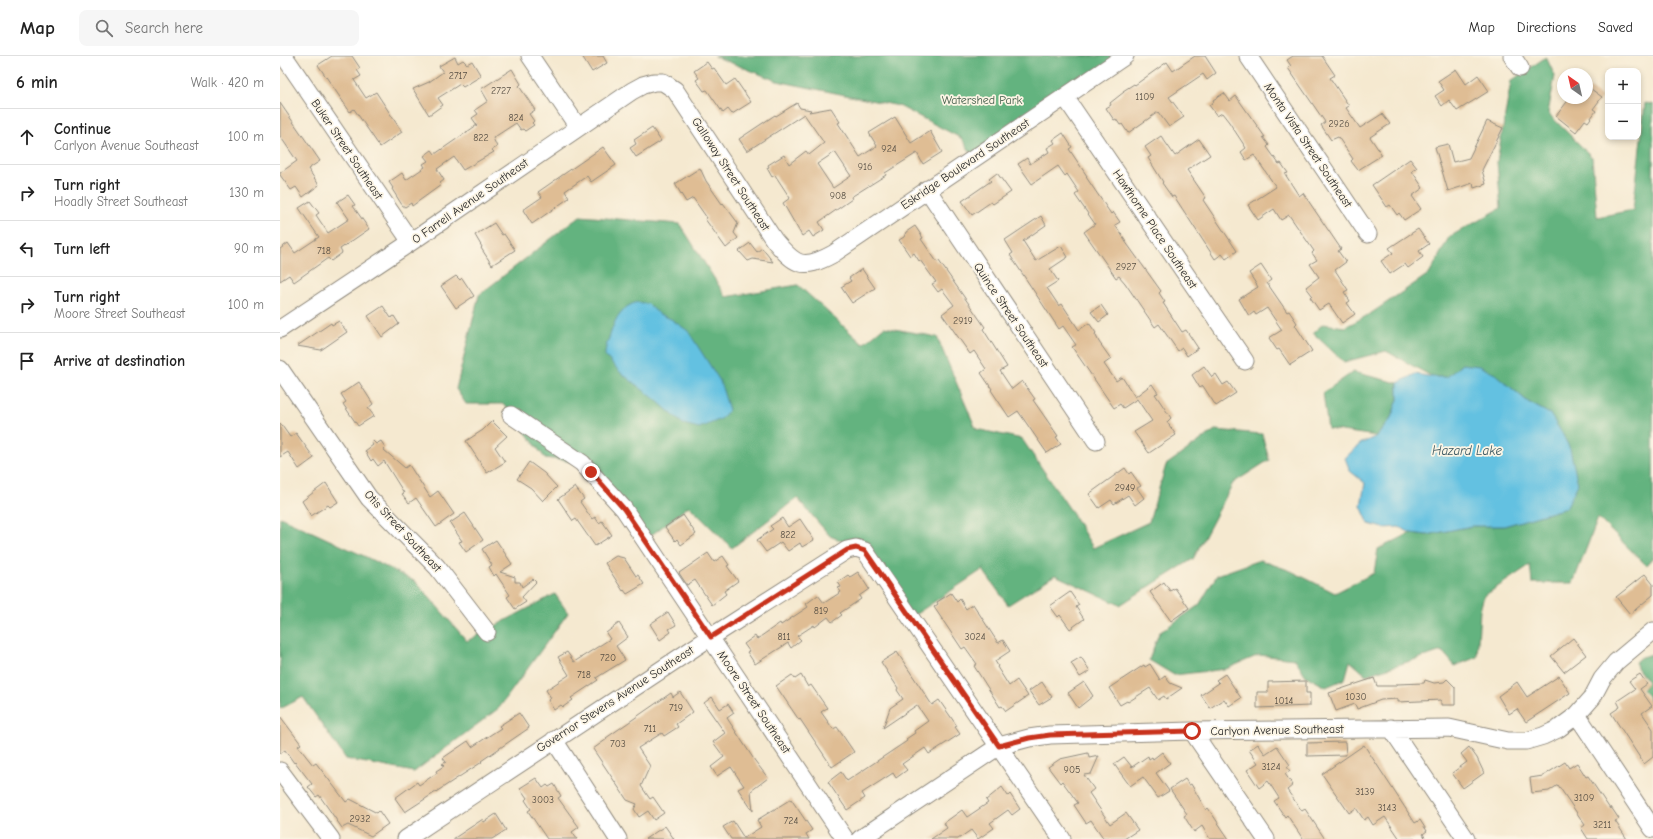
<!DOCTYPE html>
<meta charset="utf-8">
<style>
:root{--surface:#fff;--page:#f6f6f6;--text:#222;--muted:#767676;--line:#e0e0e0}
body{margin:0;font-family:"Comic Neue",sans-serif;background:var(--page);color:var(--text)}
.controls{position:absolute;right:12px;top:12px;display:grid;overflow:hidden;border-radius:8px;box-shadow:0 2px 6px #0003}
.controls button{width:36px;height:36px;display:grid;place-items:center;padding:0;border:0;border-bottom:1px solid var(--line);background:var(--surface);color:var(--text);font:20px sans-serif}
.compass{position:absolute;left:1277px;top:12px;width:36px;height:36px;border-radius:50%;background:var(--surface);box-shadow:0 2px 6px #0003;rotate:326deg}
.stop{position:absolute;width:12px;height:12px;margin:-9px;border:3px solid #c8321e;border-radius:50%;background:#fff}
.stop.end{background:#c8321e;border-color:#fff;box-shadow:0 1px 4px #0008}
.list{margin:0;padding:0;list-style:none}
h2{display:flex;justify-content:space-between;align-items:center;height:52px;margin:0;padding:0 16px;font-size:17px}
h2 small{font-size:13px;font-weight:400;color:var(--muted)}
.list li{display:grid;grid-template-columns:26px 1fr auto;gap:12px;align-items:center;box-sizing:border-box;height:56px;padding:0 16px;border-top:1px solid var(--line)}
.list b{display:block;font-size:15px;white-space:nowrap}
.list p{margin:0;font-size:13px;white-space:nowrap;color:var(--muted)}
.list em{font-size:13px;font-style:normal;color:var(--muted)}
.icon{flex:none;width:22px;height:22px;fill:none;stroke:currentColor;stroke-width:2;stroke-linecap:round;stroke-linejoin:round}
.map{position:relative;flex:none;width:1373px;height:783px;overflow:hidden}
header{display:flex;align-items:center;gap:24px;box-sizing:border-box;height:56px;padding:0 20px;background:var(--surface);border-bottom:1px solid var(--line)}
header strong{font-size:19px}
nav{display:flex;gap:22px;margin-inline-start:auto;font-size:14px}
.search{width:280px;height:36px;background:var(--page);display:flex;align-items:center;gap:10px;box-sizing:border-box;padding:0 14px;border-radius:8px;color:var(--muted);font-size:15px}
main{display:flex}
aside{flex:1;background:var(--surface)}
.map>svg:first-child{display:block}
</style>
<header>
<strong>Map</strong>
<div class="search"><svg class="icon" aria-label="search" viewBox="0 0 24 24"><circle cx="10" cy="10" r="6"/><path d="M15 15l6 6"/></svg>Search here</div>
<nav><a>Map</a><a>Directions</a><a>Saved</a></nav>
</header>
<main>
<aside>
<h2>6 min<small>Walk · 420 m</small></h2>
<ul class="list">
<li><svg class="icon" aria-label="ahead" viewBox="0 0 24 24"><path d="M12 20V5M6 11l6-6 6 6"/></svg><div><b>Continue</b><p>Carlyon Avenue Southeast</p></div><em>100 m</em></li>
<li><svg class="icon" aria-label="right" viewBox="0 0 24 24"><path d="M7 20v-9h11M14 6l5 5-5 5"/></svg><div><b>Turn right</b><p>Hoadly Street Southeast</p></div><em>130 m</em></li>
<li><svg class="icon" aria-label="left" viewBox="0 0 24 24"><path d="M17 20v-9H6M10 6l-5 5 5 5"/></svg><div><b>Turn left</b></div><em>90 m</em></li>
<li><svg class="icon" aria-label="right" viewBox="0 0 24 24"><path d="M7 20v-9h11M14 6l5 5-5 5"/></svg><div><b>Turn right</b><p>Moore Street Southeast</p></div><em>100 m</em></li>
<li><svg class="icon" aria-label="arrive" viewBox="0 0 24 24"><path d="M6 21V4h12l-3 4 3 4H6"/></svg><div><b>Arrive at destination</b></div></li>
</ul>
</aside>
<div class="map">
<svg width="1373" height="783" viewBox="0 0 1373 783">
<rect width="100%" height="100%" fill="#fcf5e5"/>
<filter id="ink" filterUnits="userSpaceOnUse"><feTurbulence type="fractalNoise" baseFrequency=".025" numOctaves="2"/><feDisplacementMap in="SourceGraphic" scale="8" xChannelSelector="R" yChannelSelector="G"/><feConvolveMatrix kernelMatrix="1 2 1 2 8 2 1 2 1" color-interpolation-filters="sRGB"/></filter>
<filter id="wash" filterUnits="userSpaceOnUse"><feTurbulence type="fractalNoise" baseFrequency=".012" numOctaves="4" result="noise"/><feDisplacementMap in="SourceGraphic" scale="16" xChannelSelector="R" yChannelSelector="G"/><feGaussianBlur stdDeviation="0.9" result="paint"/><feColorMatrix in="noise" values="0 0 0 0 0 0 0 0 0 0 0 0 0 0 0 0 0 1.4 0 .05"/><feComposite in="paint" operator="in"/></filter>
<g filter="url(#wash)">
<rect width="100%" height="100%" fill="#f5e9d0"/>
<path fill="#64b37f" stroke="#486f55" d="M434,0H843L694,101L681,82L619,50L497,25Z
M1266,1L1275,20L1268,57L1312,101L1317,161L1353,154L1365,47L1373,48V501L1366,509L1318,462L1293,527H1252L1250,509L1204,540L1200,554L1197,601L1175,610L1162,595L1086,619L1070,605L1065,623L1046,631L1026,620L1015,603L979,599L946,613L894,619L869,604L879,577L919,549L937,519L980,504L1011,515L1055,537L1094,517L1098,493L1131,477L1147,479L1192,470H1224L1286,452L1292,407L1290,393L1270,358L1248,346L1233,333L1182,308L1167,321H1153L1106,295L1064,306L1033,277L1043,268L1065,271L1090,258L1150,217L1169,181L1221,152L1217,106L1231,25Z
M300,160L400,168L446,241L518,229L583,288L604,271L657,281L696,373L742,383L791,455L813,492L869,466L886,409L935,374L982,378L989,404L953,427L913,503L840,549L775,519L728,549L703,514L705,512L630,562L585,495L550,480L517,442L452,492L409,450L365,484L302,407L265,402L224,348H186L176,333L199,239Z
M1073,316L1118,327V344L1110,364L1096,380L1048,373L1043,337Z
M0,461L84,500L136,526L187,585L275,538L288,557L219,652L134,716L66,703L23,641L0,653V606L1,603L0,602Z
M1373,598V662L1368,640L1362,634L1368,626L1358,613L1355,606L1361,601Z"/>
<path fill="#63c1e1" stroke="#477686" d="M358,246L368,248L379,258L391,263L408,275L440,325L449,354L441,363L427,369L419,372L403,368L376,344L341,317L325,300C325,291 328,285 331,276C336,261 342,250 358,246Z
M1182,308L1199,310L1215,318L1248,346L1270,358L1282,377L1290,393L1298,428L1286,452L1224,470H1192L1147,479L1131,477L1119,471L1104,472L1089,468L1081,450L1085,427L1070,415L1065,402L1080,388L1097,380L1110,364L1118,344V327L1135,318L1153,321H1167Z"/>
<g id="blocks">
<path fill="#dfbd94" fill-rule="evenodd" d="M52,0H72L80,12L77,14L81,20L74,24L86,42L96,36L122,76L100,91L74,53L70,56L38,9Z
M302,0H323L327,7L312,16Z
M915,0H925L936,17L927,24L923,18L889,41L904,61L889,71L878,56L848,77L842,68L840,69L836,63L834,64L826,52L831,49L830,47L844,36L843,35L854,28L855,29L887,6L893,15Z
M1013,0H1042L1055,19L1050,22L1069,50L1066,52L1080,72L1102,58L1110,68L1090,81L1102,99L1078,114L1071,105L1073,103L1058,81L1051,84L1041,69L1045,66L1008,12L1011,10L1007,4Z
M175,1L178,7L183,4L187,8L192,5L201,20L183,31L180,28L158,42L163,49L149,59L133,33L149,26L163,16L159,10Z
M427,6L432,13L434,12L446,29L455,23L471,46L452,58L448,53L443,57L427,34L424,35L416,24L419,22L414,15Z
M232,13L241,28L239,30L255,54L249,58L254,65L252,67L254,69L245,75L243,73L241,74L236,67L213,82L217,91L212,94L214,96L183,114L174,101L157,113L164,124L160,127L161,129L132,150L131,147L125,151L122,149L112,133L113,132L109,126L122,117L126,124L145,111L143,108L148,105L144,100L152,94L155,98L197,69L192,62L198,58L195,54L208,45L201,33Z
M1176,13L1186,28L1198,19L1209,35L1177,55L1169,44L1162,50L1155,40L1164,34L1158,25Z
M1307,30L1322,41L1313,53L1316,55L1308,66L1305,64L1296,76L1276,60L1290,42H1307Z
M944,37L950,45L956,40L985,81H983L989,89L987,91L999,108L1001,107L1008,117L1005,118L1019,140L1023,137L1061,193L1058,195L1066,206L1055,214L1068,234L1064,236L1070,245L1067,247L1075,258L1062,267L1049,248L1039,254L1030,241L1032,239L1026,231L1039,221L1030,208L1037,204L1032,197L1034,195L1009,159L1001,164L994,153L978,164L968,149L996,131L974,99L966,104L961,96L966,92L949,66L942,57L937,60L929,49L934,46L933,44Z
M0,47L40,105L28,113L39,129L23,141L16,131L11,134L0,119V117L17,105L0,80Z
M517,47L520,52L531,54L529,56L551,52L560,66L558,67L580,101L597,90L589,77L615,61L631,87L650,75L662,96L643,108L637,97L605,117L606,119L571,141L572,143L539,166L544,174L533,181L529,175L522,180L503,147L510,142L495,119L492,121L487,112L489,111L488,109L504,99L509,108L526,95L529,99L544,87L524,58L467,95L459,83L495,59L496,60ZM555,96L571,120L553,132L537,108Z
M1207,65L1223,72L1202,114L1206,128L1194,132L1193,127L1168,135L1155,91L1168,88L1173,106L1189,102Z
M372,72L381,85L356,101L350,92L356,88L354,84Z
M783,77L792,91L789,93L807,120L806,121L831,158L833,156L840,166L835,169L846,185H845L881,235L879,237L885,246L883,247L902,276L906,274L918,292L907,300L902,292L898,295L879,268L875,271L845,227L839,220L836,222L804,176L815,168L795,139L799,136L787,118L785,120L778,110L752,128L738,108L747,102L750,108L769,96L767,92L775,87L773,84Z
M881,80L895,100L919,83L930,99L907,114L926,142L923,144L957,195L946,203L942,198L935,203L894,140L892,141L882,127L883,126L868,102L871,100L865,91Z
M323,91L336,109L311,126L307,120L285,135L289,142L252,168L243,154L262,141L258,136Z
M1130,103L1137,112L1132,115L1143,132L1132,140L1141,153L1124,164L1119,157L1117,159L1110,149L1107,151L1092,129Z
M420,112L426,125L442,148L443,147L458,167L454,177L458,182L446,192L425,163L427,162L413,142L406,146L395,128Z
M717,117L731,136L713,148L711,146L692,159L682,145L711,125L709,123Z
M68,139L75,149L73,150L89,173L60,193L62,197L51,205L48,202L14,226L9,219L0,225V193L8,187L15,197L39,181L19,152L30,145L39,157L36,159L48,177L69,163L57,146Z
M761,160L766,169L743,185L756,205L781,190L788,201L770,213L778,225L767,232L779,250L782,248L799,274L809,267L816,277L815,278L819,286L831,303L824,308L836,325L842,321L855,341L872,328L878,337L875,338L891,362L887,366L896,379L869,397L854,376L872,365L857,343L843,352L840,348L834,352L792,291L796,289L783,270L779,273L730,199L733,197L725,184Z
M214,167L222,179L224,178L235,194L212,209L201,192L202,191L195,179Z
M635,170L643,182L641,183L657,206L659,205L705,271L703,273L727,311L720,315L732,333L742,325L755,343L753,344L778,380L776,381L781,388L767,397L738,355L729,361L711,334L712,333L701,317L706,313L694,295L690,298L662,258L674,249L662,233L658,236L652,228L656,226L640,204L639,205L634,197L630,200L619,184L624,181L626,176Z
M1138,173L1149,188L1139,195L1143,201L1128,212L1125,208L1110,218L1101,205L1113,197L1109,192Z
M470,187L477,196L482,192L493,206L473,203L468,205L459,195Z
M981,209L991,224L987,227L1007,256L1009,255L1017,267L1015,269L1032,295L1010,309L999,293L997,294L989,282L1002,274L987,252L976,259L974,256L969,260L959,243L978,231L969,217Z
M582,213L595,232L572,247L561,231L571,225L569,222Z
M176,220L180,224L182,222L194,240L176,252L161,230Z
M821,249L828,259L819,266L811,256Z
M103,250L111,262L114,260L119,268L102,281L88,260Z
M59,265L67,276L41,294L17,290L51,267L52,269Z
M924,310L932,321L936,318L943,329L948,326L956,337L936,350L923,330L920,332L912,319Z
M79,326L93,348L88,352L94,360L78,370L63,348L66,346L61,338Z
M212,365L227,380L215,391L225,406L207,417L186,385L203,374Z
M0,367L10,381L16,377L34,402L19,413L8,396L0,401Z
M93,385L96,388L101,385L105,391L104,394L125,412L129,409L150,441L158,435L174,458L156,471L136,442L129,447L122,438L124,437L104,405L98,410L93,403L91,405L85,395L93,389L91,386Z
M249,406L264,417L277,431L263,445L251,432L237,423Z
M845,412L849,418L851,416L861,430L857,432L864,442L855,449L848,439L834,448L831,444L819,452L809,438Z
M46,427L58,446L50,451L48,449L31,460L22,445Z
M295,431L304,443L300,446L312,463L315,461L319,467L322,465L332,479L315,490L296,463L293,465L278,443Z
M185,457L203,484L186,496L179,486L182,485L170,467Z
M403,459L416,478L401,489L397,483L395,485L385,471Z
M502,462L508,471L520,463L534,484L522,491L520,487L508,495L501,486L486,496L477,484L493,473L490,470Z
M216,484L232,508L220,516L235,521V526H240L242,531L253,523L256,526L242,541L246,546L235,553L227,541L230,539L216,518L214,520L209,511L212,509L202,493Z
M428,497L434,506L443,500L449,509L447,510L458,525L444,535L446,538L432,549L415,524L407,529L399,517Z
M336,500L344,502L356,520L358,519L364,528L347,538L344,534L343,535L325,507Z
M578,516L589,533L579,540L581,543L560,557L562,559L552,566L548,561L535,571L534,569L517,580L521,584L511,592L508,587L475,608L467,596L469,595L464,588L475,580L477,583L500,567L501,569L528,551L526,548L538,539L544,547L561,536L558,532L561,531L558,526L568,519L570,521Z
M1365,518L1373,528V539L1350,558L1336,541Z
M884,526L890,535L895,532L909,552L891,565L870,536Z
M790,536L799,549L796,551L804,563L790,573L780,559L778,561L770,550Z
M671,537L677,546L680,543L686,553L693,548L718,587L723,584L730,595L715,605L718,610L717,611L729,630L737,624L748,640L726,655L722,650L720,651L694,610L697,608L685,591L682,593L654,551L658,548L657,546Z
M388,556L396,569L389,573L391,576L380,584L370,568Z
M339,567L348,581L336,590L345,604L316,622L318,624L291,642L293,644L283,651L281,649L274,654L268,644L271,642L266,634L289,619L278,601L287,596L294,606L330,583L326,577Z
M1293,582L1306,599L1284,616L1271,600Z
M617,596L652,649L659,644L677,670L675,671L680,678L649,698L645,692L622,708L627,714L616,722L613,717L582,737L585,742L567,754L548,726L561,716L567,725L627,685L626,683L635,677L634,675L648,665L637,649L603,672L610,652L623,643L617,634L618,632L601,606Z
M801,601L810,615L800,621L791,607Z
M870,608L880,624L885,620L890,627L902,632L886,643L884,640L878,644L870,632L848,646L847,645L840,649L829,632L864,609L865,611Z
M945,618L961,642L949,650L944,643L930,652L921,639L939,627L936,624Z
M1360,618L1367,628L1360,633L1372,650L1362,657L1373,673V701L1364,708L1331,657L1340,651L1337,645L1355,633L1349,625Z
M512,619L515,623L521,619L528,631L531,629L547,652L541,656L553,673L557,671L574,696L552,711L520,663L519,664L496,630Z
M1279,620L1290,637L1246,666L1237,653L1229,658L1218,640L1237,626L1247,641Z
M1094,622L1097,630H1117V628L1144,627L1145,624L1154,627L1164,626L1167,623L1175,631V649H1161V644L1118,646V643L1101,644L1077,653L1075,648L1056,655L1049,637Z
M1026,625V637H1030V650L977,652V636H988V626Z
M762,626L772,641L759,649L749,635Z
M804,626L813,640L798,652L788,637Z
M400,636L413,656L396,668L398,671L384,680L382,677L358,692L370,710L361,730L370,743L373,741L384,757L374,764L368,755L359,761L354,753L357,748L347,744L313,693L327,683L326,682L391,637L393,641Z
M432,641L440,653L448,648L454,657L447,662L475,705L488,722L471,735L473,755L458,733L464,730L451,711L437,720L431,711L444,701L433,686L445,677L424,647Z
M239,657L249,672L201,705L202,706L125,756L115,742L137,726L139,729L157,717L156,715L164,710L162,708L166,706L163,702L188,685L192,691L221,672L219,670Z
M0,660L21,688L18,690L33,709L36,707L66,746L70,743L97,757L99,755L108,768L91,780L68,769L62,772L39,739L36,741L28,731L32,728L15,706L14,707L5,694L0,698Z
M1065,686L1066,699L1027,700V687Z
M978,688L985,698L997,690L1010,709L1007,711L1010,715L1005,718L1013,729L1007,734L1022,755L1025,753L1045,783H1023L1007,759L1005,761L994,745L999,742L988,725L979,732L967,714L978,707L969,694Z
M1084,689L1135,767L1140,764L1147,775L1143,778L1146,783H1120L1105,761L1093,769L1088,761L1084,764L1076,752L1069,757L1042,718Z
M1189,691L1197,702L1204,717L1183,732L1172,717L1187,706L1181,698Z
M882,696L890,707L876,717L889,735L878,742L863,721L850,730L834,708L844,701L852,711L868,700L869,703L872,701L873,703Z
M808,697L809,702L819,700L811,718L804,719L814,733L809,737L830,768L846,757L858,774L844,783H824L811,764L806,767L794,749L798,747L782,725L780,727L768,711L780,703Z
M1285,706L1289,712L1297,707L1306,721L1308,720L1330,753L1331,751L1339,763L1335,765L1347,783H1308L1301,772L1305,769L1278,729L1269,735L1252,737L1250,722L1263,720Z
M256,722L263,732L267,729L269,731L274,728L281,740L278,742L299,771L292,776L297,783H267L248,755L251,753L245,744L247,742L240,732Z
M905,723L909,729L911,728L926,754L928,752L949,783H930L922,770L914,776L904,760L907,758L890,733Z
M722,731L728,740L730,738L740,753L732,759L728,754L710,767L714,772L698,783L691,774L678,783H651L667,772L664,767L682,754L687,761L708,747L706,744Z
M511,743L532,774L526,778L529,783H451L443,771L453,765L464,782L481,771L477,764Z
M216,758L226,774L212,783H173L203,763L204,766Z
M385,770L394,783H365Z"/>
</g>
</g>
<g filter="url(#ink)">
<use href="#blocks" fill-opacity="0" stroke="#908a7e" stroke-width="1"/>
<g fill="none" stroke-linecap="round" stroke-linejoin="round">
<defs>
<path id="minor" d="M4,0L131,186
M250,0L298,71
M968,0L1088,178
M1232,0L1240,12
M785,41L965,305
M647,133L816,385
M0,273L131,186L352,35L363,29L374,26H383L395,34L494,184C515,209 522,215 553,198L845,0
M0,313L89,442L157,511L207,576
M231,359L302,407L344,453L565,783
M1297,659L1373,773
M1111,672L1186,783
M912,675L986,783
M274,684L338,783
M0,715L51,783
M126,783L420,588L567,494L576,492L585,495L782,783
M580,783L719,690L749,682L770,679L912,675L1169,672L1228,685H1246L1263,680L1278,673L1297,659L1312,642L1322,623L1336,606L1373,575"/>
</defs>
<use href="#minor" stroke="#908a7e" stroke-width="19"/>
<use href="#minor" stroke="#fff" stroke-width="17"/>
</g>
</g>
<g fill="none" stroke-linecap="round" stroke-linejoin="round" filter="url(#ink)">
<path stroke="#c8321e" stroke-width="5" d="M311,416L344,453L431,581L567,494L576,492L585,495L719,690L749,682L770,679L912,675"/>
</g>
<g text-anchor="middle" stroke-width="3.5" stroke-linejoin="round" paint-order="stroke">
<g font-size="10" fill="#585045">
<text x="178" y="23">2717</text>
<text x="221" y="38">2727</text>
<text x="865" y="44">1109</text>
<text x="236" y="65">824</text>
<text x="1059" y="71">2926</text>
<text x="201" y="85">822</text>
<text x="609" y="96">924</text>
<text x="585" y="114">916</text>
<text x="558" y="143">908</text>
<text x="44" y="198">718</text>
<text x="846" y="214">2927</text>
<text x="683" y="268">2919</text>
<text x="845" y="435">2949</text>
<text x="508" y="482">822</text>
<text x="541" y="558">819</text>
<text x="504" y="584">811</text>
<text x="695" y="584">3024</text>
<text x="328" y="605">720</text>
<text x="304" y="622">718</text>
<text x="1076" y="644">1030</text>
<text x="1004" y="648">1014</text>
<text x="396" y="655">719</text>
<text x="370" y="676">711</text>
<text x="338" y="691">703</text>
<text x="991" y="714">3124</text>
<text x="792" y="717">905</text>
<text x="1085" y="739">3139</text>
<text x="1304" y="745">3109</text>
<text x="263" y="747">3003</text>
<text x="1107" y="755">3143</text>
<text x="80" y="766">2932</text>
<text x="511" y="768">724</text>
<text x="1322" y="772">3211</text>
</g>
<g font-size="12" fill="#435d4b" stroke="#fcf5e5">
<text x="702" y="48">Watershed Park</text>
</g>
<g font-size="12" fill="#2b2b2b" stroke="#fcf5e5">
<text transform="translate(1028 89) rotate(56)" y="4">Monta Vista Street Southeast</text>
<text transform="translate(67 93) rotate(56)" y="4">Buker Street Southeast</text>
<text transform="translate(685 108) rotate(-34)" y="4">Eskridge Boulevard Southeast</text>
<text transform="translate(451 118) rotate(57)" y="4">Galloway Street Southeast</text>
<text transform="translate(190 145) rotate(-35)" y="4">O Farrell Avenue Southeast</text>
<text transform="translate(875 173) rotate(56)" y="4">Hawthorne Place Southeast</text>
<text transform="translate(731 259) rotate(56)" y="4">Quince Street Southeast</text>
<text transform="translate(123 475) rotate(47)" y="4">Otis Street Southeast</text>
<text transform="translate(335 643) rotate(-33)" y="4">Governor Stevens Avenue Southeast</text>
<text transform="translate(474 646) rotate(56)" y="4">Moore Street Southeast</text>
<text transform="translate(997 674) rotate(-1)" y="4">Carlyon Avenue Southeast</text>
</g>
<g font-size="13" font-style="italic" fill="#3c5862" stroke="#fcf5e5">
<text x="1187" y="399">Hazard Lake</text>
</g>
</g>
</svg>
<div class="controls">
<button>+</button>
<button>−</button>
</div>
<svg class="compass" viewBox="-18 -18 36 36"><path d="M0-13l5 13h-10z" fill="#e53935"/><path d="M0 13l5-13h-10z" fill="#767676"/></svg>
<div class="stop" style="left:912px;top:675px"></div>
<div class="stop end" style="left:311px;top:416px"></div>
</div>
</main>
